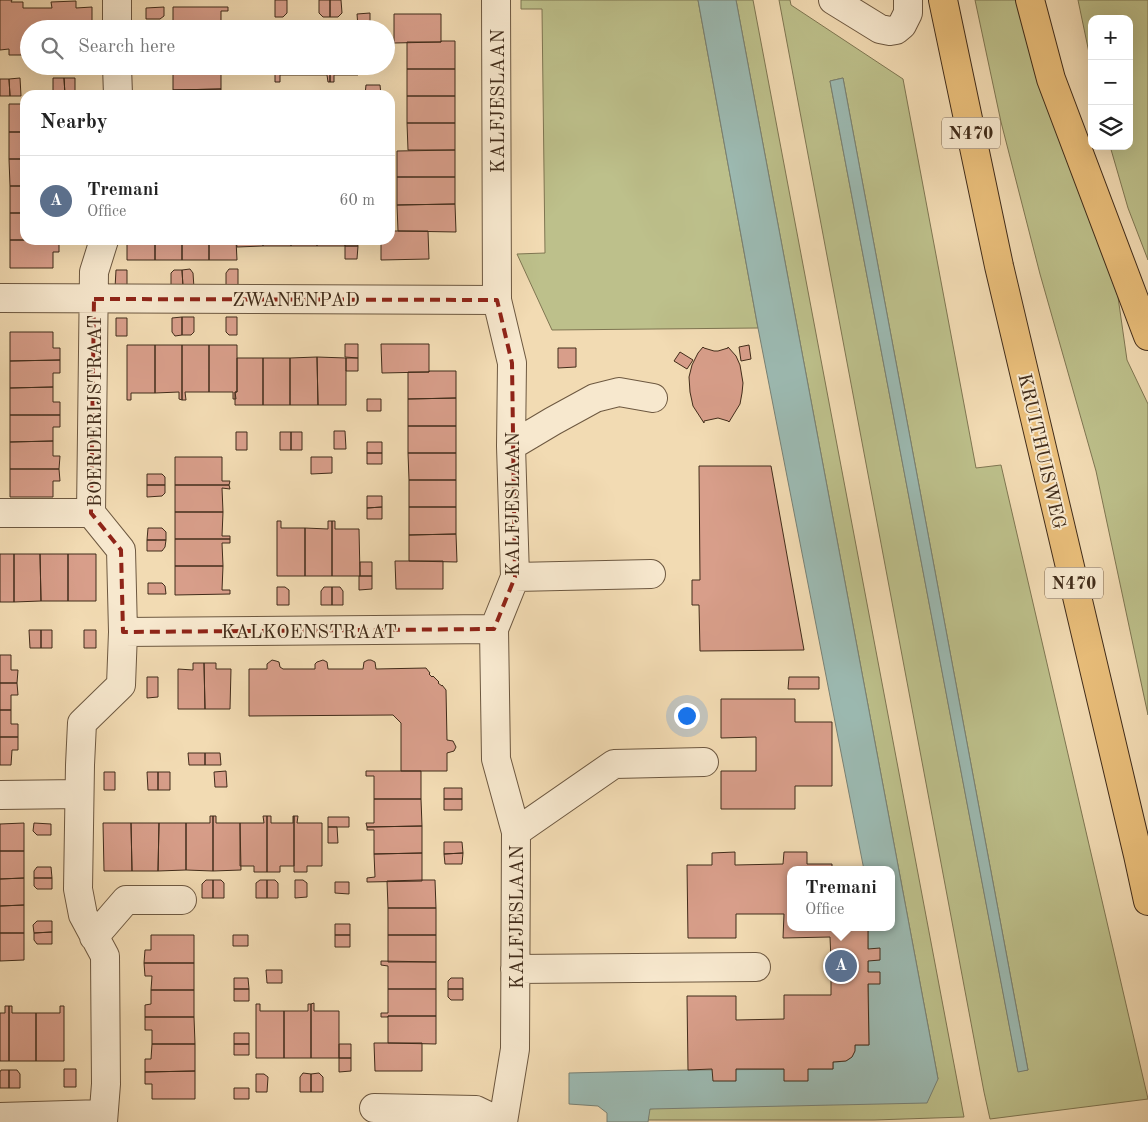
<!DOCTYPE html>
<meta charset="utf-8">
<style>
:root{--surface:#fff;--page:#f6f6f6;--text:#222;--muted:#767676;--line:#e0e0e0;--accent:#8f2418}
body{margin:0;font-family:"Old Standard TT",serif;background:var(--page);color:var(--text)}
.controls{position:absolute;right:15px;top:15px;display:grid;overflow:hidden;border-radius:10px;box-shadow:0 5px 20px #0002}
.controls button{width:45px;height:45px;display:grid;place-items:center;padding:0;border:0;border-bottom:1px solid var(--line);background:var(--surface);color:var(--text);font:25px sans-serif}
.you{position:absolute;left:686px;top:715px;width:18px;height:18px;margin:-12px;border:4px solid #fff;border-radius:50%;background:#1a73e8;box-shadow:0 0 0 8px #1a73e833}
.badge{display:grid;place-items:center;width:32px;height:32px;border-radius:50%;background:var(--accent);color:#fff;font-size:16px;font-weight:700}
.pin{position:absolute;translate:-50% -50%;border:2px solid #fff;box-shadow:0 1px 5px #0006}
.popup{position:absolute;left:787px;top:866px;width:108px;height:65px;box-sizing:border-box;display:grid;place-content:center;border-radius:10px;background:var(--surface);filter:drop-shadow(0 1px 4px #0005);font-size:16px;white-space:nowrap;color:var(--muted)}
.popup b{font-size:19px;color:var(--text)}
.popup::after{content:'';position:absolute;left:50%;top:100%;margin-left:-10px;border:10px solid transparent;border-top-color:var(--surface)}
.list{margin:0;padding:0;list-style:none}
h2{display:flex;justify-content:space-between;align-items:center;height:65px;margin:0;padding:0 20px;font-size:21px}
h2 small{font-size:16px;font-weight:400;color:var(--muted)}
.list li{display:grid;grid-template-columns:32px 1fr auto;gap:15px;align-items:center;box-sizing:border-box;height:90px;padding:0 20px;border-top:1px solid var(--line)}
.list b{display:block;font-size:19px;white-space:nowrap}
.list p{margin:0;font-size:16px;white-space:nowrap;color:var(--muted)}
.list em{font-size:16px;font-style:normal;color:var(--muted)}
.icon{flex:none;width:28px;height:28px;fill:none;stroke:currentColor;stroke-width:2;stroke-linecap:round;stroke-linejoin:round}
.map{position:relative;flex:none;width:1148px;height:1122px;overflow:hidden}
.search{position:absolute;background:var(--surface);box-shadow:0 5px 20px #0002;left:20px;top:20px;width:375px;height:55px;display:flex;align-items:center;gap:12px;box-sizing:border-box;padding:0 18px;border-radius:28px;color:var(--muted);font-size:19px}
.panel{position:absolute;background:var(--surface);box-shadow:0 5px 20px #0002;left:20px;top:90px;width:375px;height:155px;border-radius:15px}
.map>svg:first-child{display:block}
</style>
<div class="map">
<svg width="1148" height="1122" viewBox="0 0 1148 1122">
<rect width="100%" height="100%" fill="#f2dbb3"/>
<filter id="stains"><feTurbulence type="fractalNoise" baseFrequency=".004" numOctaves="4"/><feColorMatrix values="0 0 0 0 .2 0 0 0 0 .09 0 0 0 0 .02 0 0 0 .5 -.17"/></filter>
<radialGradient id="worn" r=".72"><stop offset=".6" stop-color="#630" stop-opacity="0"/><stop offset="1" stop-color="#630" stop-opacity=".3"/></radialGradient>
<path fill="#bdc08b" stroke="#7f7652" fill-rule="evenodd" d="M521,0H698L758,328L552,330L517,254L545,253L542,9H521Z
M736,0H753L964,1117L874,1120H648L649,1109L938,1079Z
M779,0H790L791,5L903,79L976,468L1001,465L1148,1099L990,1119L984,1092ZM843,78L1028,1070L1018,1071L830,81Z
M975,0H1018L1033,52L1118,297L1127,360L1148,404V715L1096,471L1040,274L1001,122Z
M1078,0H1148V260L1128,208L1110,146H1129V19H1092V67Z"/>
<path fill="#9cbab2" stroke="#788175" d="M698,0H736L938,1079L927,1103L650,1109L648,1122H607V1113L598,1106L569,1104V1073L688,1070L833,1069V1062C846,1062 855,1060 855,1045H869L868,927H891V870H864L758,328Z
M843,78L1028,1070L1018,1072L830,81Z"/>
<path fill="#d89e8a" stroke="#412c1a" d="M0,0H12L11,2H23V8H52L51,2L76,1V8L92,7V29H29V61H25V55H9V49L0,50Z
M275,0H287V13L283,17H275Z
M319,0H330V17H323L319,13Z
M330,0H341L342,13L338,17H330Z
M164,7V16L160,19H146V8Z
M173,7H228V11H221V29H173Z
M370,13V27H358L357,14Z
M394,14H441V42L394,43Z
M441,41H455V69H407V42H441Z
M146,66H164V70L160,74H146Z
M173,66H221V89L173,90Z
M275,66H303V75H280V82H275Z
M303,66H330V82H328L327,75H303Z
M330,66H358V75H334V82H330Z
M407,69H455V96H407Z
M20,78L21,96H10L9,79Z
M53,78H64L65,95H53Z
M64,78H75V95H65Z
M0,79H9L10,96H0Z
M366,85H380L381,95H365Z
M221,89V95H173V90Z
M407,96H455V123H407Z
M9,104H25V132H9Z
M407,123H455V150H408Z
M9,132H25V159H9Z
M455,150V177H397V151Z
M9,159H25V186H10Z
M397,177H455V204L397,205Z
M10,186H25V213H10Z
M455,204L456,232L398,231L397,205Z
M10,213H25V240H10Z
M390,231H428L429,259L381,260V240H390Z
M10,240H59V252H53V268H10Z
M127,240H155V260H127Z
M155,240H182V260H155Z
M182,240H209V260H182Z
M209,240H236L237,260H209Z
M236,240H263V246L237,247Z
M263,240H291V246H263Z
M291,240H317V246H291Z
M317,240H345V246H317Z
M345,240H357L358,246H345Z
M345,246H358L357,259H345Z
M190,269L193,273L194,288L183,287L182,270Z
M229,269H238V287H226V273Z
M116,270H127V288H115Z
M174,270H182L183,287L171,288V273Z
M182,317V335L175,336L172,332V318Z
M182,317H194V332L191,335H182Z
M226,317H237V335H229L226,332Z
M116,318H127V336H116Z
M10,332H53V348H60V360L10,361Z
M345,344H358V358L345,357Z
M381,344H429V372L382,373Z
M127,345H155V393H131V400H127Z
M155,345H182V400L179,399V392L155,393Z
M182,345H209V392H185L186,400H182Z
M209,345H237V392H235L236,399H233V392H209Z
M749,345L751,359L741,361L739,347Z
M703,347L704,348L714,351H718L728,348V347L736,356L740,365L743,383L742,393L740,404L729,422L728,421L718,418L704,421V423L693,406L690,392L689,377L692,365L698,353Z
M558,348H576V367L558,368Z
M680,352L693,360L687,369L674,361Z
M317,357L318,405H290V358Z
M317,357L346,358V405H318Z
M237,358H263V405H235V392H237Z
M263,358H290V405H263Z
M346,358H358V371H346Z
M60,360V373H53V387L10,388V361Z
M429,371H456V398L408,399V372H429Z
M53,387V402H60V415H10V388Z
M456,398V426H408V399Z
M367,399H381V411H367Z
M10,415H60V427H53V441L10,442Z
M408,426H456V453H408Z
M334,431H345L346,449H334Z
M236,432H247V450H236Z
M280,432H291V450H280Z
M291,432H302V450H291Z
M53,441V456H60L59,469H10V442Z
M367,442H382V453H367Z
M367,453H382V464H367Z
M408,453H456V480H409Z
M175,457H222V481H230L229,485H175Z
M311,457H332V473L311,474Z
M699,466H771L804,650L700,651L699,605H692V580H700Z
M10,469H59L60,481H53V497H10Z
M147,474H162L165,477V485H147Z
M409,480H456V507H409Z
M147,485H165V493L162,496L147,497Z
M175,485H229L230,489L222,488L223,512H175Z
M367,496H382V507L367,508Z
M382,507V519H367V508Z
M409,507H456V534L409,535Z
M175,512H223L222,536H230V539H175Z
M277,521H281V528H305V576H277Z
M328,521H332V576H305V528L328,529Z
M332,521H335V529H359L360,576H332Z
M148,528H162L166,532V540H147Z
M456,534L457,562L409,561V535Z
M175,539H230V543H222L223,566H175Z
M147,540H166L165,547L162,551H147Z
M0,554H14V602H0Z
M14,554H40L41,601L14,602Z
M40,554H68V601H41Z
M68,554H96V601H68Z
M395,561H443V589H396Z
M360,562H372V576H360Z
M175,566H223L222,590H230V594L175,595Z
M359,576H372V589L359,590Z
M148,583H162L165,586L166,594H148Z
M277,587H285L289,590V605H277Z
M324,587H332V605H321V591Z
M332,587H340L343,591V605H332Z
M29,630H41V648H30Z
M41,630H52V648H41Z
M84,630H96V648H84Z
M0,655H11V670H18L17,683H0Z
M272,660L276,661L279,662L280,667L283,669H315V664L317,662L323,660L327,662L328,669H363L364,662L368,660H371L375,662L376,669L426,668L430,673L429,674L432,677L433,676L439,682L438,683L442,686V685L446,690L447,740L453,741L456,747L454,751L447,753V771H401V723L393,715L249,716V669H267V664Z
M193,663H204L205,709H178V669L193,670Z
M204,663H216V669H231L230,709H205Z
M147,677H158V697L147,698Z
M789,677H819V689H788Z
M0,683H17L18,695H11V710H0Z
M721,699H795V722H832V786H795V809H721V771H756V737L721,738Z
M0,710H11V724H18V737H0Z
M0,737H18V750H12L11,765H0Z
M188,753H205V765H189Z
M205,753H220L221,765H205Z
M226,771L227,787H215L214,772Z
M366,771H421V799H374V776H366Z
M104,772H115V790H104Z
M147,772H158V790H148Z
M158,772H170V790H158Z
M444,788H462V799H444Z
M374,799H421L422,826L367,827L366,823H374Z
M444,799H462V810H444Z
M210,816H213V871L186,870V823H210Z
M213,816H216V823H240L241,870L213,871Z
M263,816H267V872H254V866H240V823H264Z
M267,816H271V823H293V816H294V866H280V872H267Z
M294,816H298L297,823H322V866H307V872H294Z
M328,817H349V827H328Z
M24,823V851H0V824Z
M34,823L51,824V835H37L33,831Z
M103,823H131L132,871H104Z
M131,823H159L158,871H132Z
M159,823H186V870L158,871Z
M422,826V853L374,854V830H367V827Z
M328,827H337L338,843H328Z
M444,842H462L463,853L444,854Z
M0,851H24V878L0,879Z
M735,852V865L783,864L784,852H807V864H832V870H791V927H868V949L880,948V960L868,961V972H880V984H868L869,1045H855V1051L852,1057L846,1061L833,1062V1069H808V1081H784V1069H736V1081H713L712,1069L688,1070L687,996H736V1020L784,1019V995H831V972H825V960H831L830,937L783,938L784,914H736V938H688L687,865H712V853Z
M422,853V881L367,882V878L375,877L374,854Z
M463,853L462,864H445L444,854Z
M37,867H51L52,878H34V871Z
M24,878V905L0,906V879Z
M34,878H52V889H37L34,886Z
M206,880H213V898H202V884Z
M213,880H221L224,883V898H213Z
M260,880H267V898H256V883Z
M267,880H275L278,883V898H267Z
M295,880H303L307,883V897L295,898Z
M422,880H435L436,908H388L387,881Z
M335,882H349V894L335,893Z
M24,905V933H0V906Z
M388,908H436V935H388Z
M37,921H52V932L34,933L33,925Z
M335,924H350V935H335Z
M52,932V944H37L34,940V933Z
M0,933H24V960L0,961Z
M151,935H194V963H144L145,950H151Z
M233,935H248V946H233Z
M335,935H350V947H335Z
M388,935H436V962H388Z
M381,961L436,962V989H388V966L381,965Z
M144,963H194V990H151L152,976H145Z
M266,970H282V983H267Z
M234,978H248L249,989H234Z
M451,978H463V989H448V981Z
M234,989H249V1001H234Z
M388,989H436V1016H388V1017H381V1013H388Z
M448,989H463V1000H451L448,997Z
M151,990H194V1017H145V1005L151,1004Z
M314,1003V1011H339V1058H311V1004Z
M256,1004H260V1011H284V1058H256Z
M308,1004H311V1058H284V1011H308Z
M5,1006H9V1061H0V1013H5Z
M9,1006H12V1013H36V1061H9Z
M60,1006H64V1061H36V1013H60Z
M388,1016H436V1044L388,1043Z
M145,1017H194L195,1044H152V1030H145Z
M234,1033H249V1044H234Z
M374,1043H422V1071H375Z
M152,1044H195V1071L145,1072V1059H151Z
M234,1044H249V1055H234Z
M339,1044H351V1058H339Z
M339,1058H351V1071L339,1072Z
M64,1069H76V1087H64Z
M1,1070H9V1088H0V1072Z
M9,1070H17L20,1074V1088H9Z
M195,1071V1099H152V1084H145V1072Z
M303,1073L311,1074V1092H300V1077Z
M319,1073L323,1077V1092H311V1074Z
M256,1074H264L268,1077L267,1092H256Z
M234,1088H249V1099H234Z"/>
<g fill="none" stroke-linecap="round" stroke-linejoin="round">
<defs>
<path id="minor" d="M117,0V29
M496,0L497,300L512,363L511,446L515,577L494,629L496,759L516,832L515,1049L503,1122
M833,0L880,29L890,31L896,30L902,25L908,13V0
M117,66L118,95
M0,298L497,300
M511,446L553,421L595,398L619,392L653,398
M0,513H91
M515,577L651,574
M123,632L494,629
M0,795L79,794
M516,832L614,764L704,762
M94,937L126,900H182
M515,969L756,967
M374,1108L476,1110L501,1122
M0,1117L103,1114
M103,1122L106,1084L105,956L83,915L78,889L80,765L82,723L121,685L123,632L121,550L91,513L94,272L104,240"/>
<path id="major" d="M943,0L999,266L1138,855L1148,901
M1030,0L1051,79L1148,336"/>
</defs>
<use href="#minor" stroke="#6d5840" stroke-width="30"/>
<use href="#major" stroke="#412c1a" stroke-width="30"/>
<use href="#minor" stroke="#f7e8ce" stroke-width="28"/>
<use href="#major" stroke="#e9be7a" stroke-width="28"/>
</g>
<path fill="none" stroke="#8f2418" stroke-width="4" stroke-dasharray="10 6" stroke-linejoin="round" d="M94,299L497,300L512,363L515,577L494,629L123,632L121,550L91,513Z"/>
<g text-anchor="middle" stroke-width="4" stroke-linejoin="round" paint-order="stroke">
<g fill="#f7e8ce" stroke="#786450" stroke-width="1">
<rect x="942" y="117.5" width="58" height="31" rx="4"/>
<rect x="1045" y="567.5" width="58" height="31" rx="4"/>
</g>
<g font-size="18" font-weight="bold" fill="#412c1a">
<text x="971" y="139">N470</text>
<text x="1074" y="589">N470</text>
</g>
<g font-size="19" fill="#412c1a" stroke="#f7e8ce">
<text transform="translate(497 101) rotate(-90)" y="7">KALFJESLAAN</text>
<text x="296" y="306">ZWANENPAD</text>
<text transform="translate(94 411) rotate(-90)" y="7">BOERDERIJSTRAAT</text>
<text transform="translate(1043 451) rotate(77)" y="7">KRUITHUISWEG</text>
<text transform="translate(512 504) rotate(-90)" y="7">KALFJESLAAN</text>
<text x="309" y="638">KALKOENSTRAAT</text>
<text transform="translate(516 917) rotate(-90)" y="7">KALFJESLAAN</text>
</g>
</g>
<rect width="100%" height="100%" filter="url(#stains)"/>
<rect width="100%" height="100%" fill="url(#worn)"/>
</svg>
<div class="controls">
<button>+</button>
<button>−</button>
<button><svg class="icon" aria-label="layers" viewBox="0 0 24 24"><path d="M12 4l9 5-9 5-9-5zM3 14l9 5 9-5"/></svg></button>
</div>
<div class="you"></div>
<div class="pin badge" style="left:841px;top:966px;background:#5c6f8a">A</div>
<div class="popup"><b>Tremani</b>Office</div>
<div class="search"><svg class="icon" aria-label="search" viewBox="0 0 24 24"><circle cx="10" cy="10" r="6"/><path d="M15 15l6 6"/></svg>Search here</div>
<section class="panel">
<h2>Nearby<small></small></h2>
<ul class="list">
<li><span class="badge" style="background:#5c6f8a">A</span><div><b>Tremani</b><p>Office</p></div><em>60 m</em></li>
</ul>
</section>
</div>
